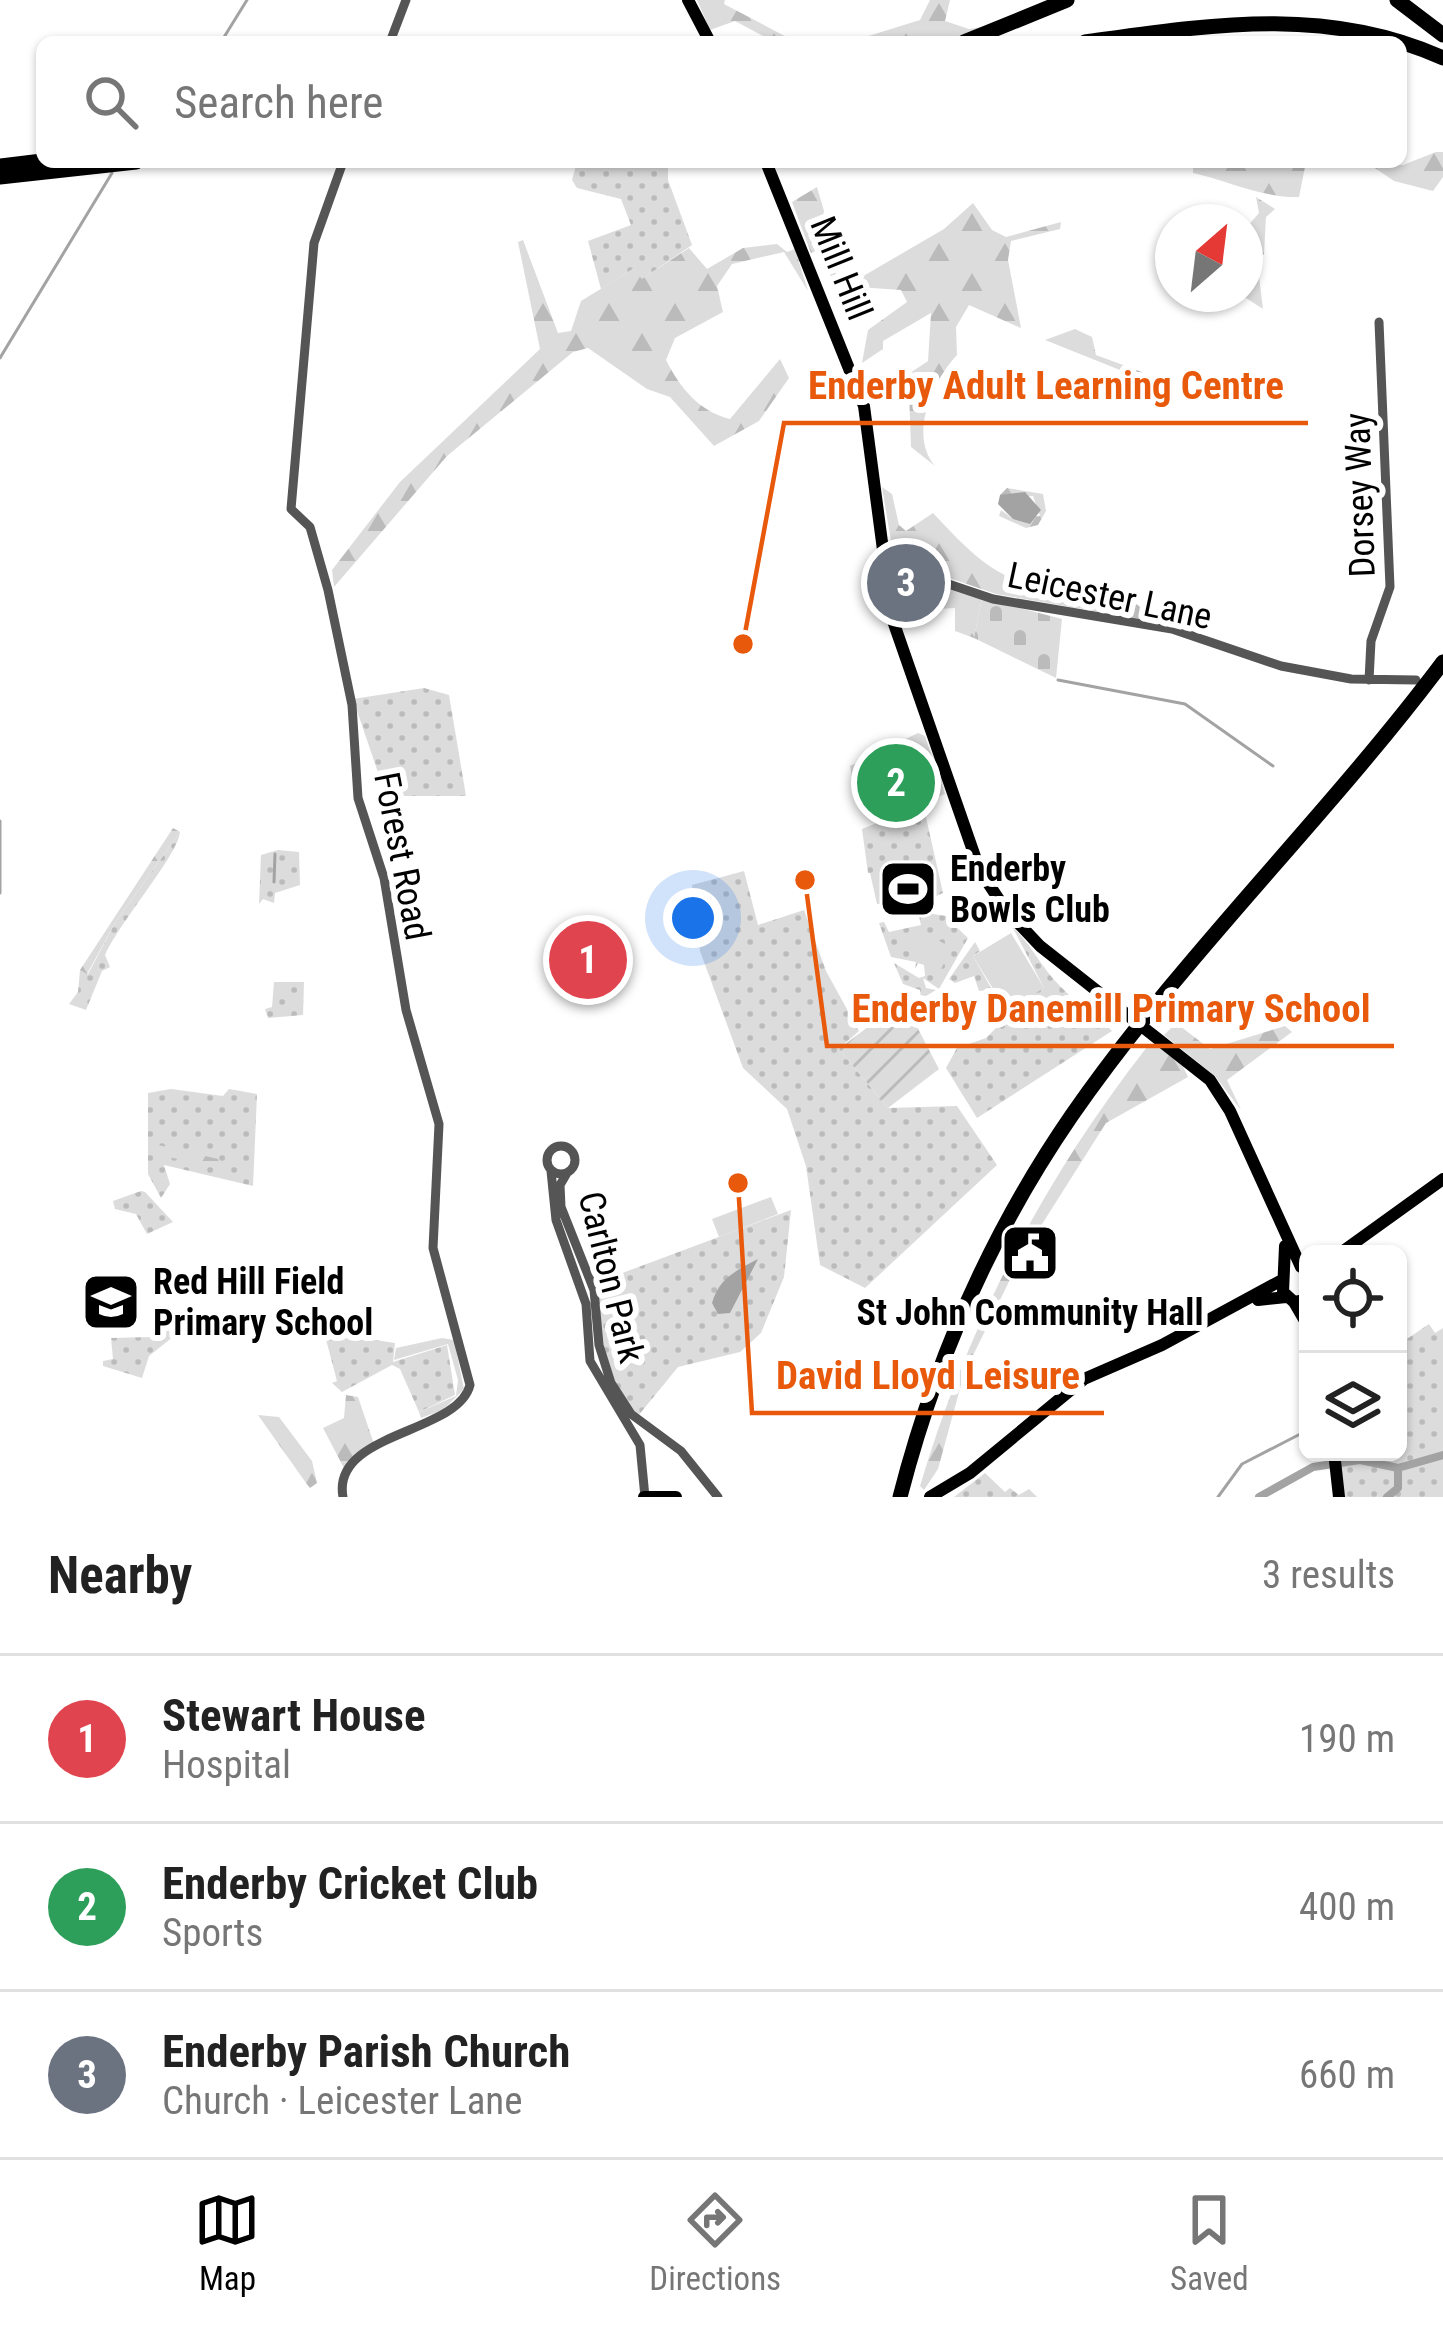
<!DOCTYPE html>
<meta charset="utf-8">
<style>
:root{--surface:#fff;--page:#f6f6f6;--text:#222;--muted:#767676;--line:#e0e0e0;--accent:#000}
body{margin:0;font-family:"Roboto Condensed",sans-serif;background:var(--page);color:var(--text)}
.controls{position:absolute;right:36px;bottom:36px;display:grid;overflow:hidden;border-radius:18px;box-shadow:0 3px 9px #0004}
.controls button{width:108px;height:108px;display:grid;place-items:center;padding:0;border:0;border-bottom:3px solid var(--line);background:var(--surface);color:var(--text);font:60px sans-serif}
.compass{position:absolute;left:1155px;top:204px;width:108px;height:108px;border-radius:50%;background:var(--surface);box-shadow:0 3px 9px #0004;rotate:28deg}
.you{position:absolute;left:693px;top:918px;width:42px;height:42px;margin:-30px;border:9px solid #fff;border-radius:50%;background:#1a73e8;box-shadow:0 0 0 18px #1a73e833}
.badge{display:grid;place-items:center;width:78px;height:78px;border-radius:50%;background:var(--accent);color:#fff;font-size:39px;font-weight:700}
.pin{position:absolute;translate:-50% -50%;border:6px solid #fff;box-shadow:0 3px 12px #0006}
.list{margin:0;padding:0;list-style:none}
h2{display:flex;justify-content:space-between;align-items:center;height:156px;margin:0;padding:0 48px;font-size:51px}
h2 small{font-size:39px;font-weight:400;color:var(--muted)}
.list li{display:grid;grid-template-columns:78px 1fr auto;gap:36px;align-items:center;box-sizing:border-box;height:168px;padding:0 48px;border-top:3px solid var(--line)}
.list b{display:block;font-size:45px;white-space:nowrap}
.list p{margin:0;font-size:39px;white-space:nowrap;color:var(--muted)}
.list em{font-size:39px;font-style:normal;color:var(--muted)}
.icon{flex:none;width:66px;height:66px;fill:none;stroke:currentColor;stroke-width:2;stroke-linecap:round;stroke-linejoin:round}
.map{position:relative;flex:none;width:1443px;height:1497px;overflow:hidden}
.search{position:absolute;background:var(--surface);box-shadow:0 3px 9px #0004;left:36px;right:36px;top:36px;height:132px;display:flex;align-items:center;gap:30px;box-sizing:border-box;padding:0 42px;border-radius:18px;color:var(--muted);font-size:45px}
.sheet{height:660px;background:var(--surface)}
nav{display:flex;justify-content:space-around;align-items:center;box-sizing:border-box;height:168px;border-top:3px solid var(--line);background:var(--surface);font-size:33px;color:var(--muted)}
nav a{display:grid;justify-items:center;gap:6px}
nav .on{color:var(--accent)}
.map>svg:first-child{display:block}
</style>
<div class="map">
<svg width="1443" height="1497" viewBox="0 0 1443 1497">
<defs>
<pattern id="grass-dots" width="8" height="8" patternUnits="userSpaceOnUse" patternTransform="scale(3)"><rect width="8" height="8" fill="#dcdcdc"/><path d="M2 2h.1M6 6h.1" fill="none" stroke="#bbb" stroke-width="1.8" stroke-linecap="round"/></pattern>
<pattern id="forest-firs" width="22" height="20" patternUnits="userSpaceOnUse" patternTransform="scale(3)"><rect width="22" height="20" fill="#dcdcdc"/><path d="M5 1l3.5 6h-7zM16 11l3.5 6h-7z" fill="#bbb"/></pattern>
<pattern id="cemetery-stones" width="16" height="16" patternUnits="userSpaceOnUse" patternTransform="scale(3)"><rect width="16" height="16" fill="#dcdcdc"/><path d="M2 7V4a2 2 0 0 1 4 0v3zM10 15v-3a2 2 0 0 1 4 0v3z" fill="#bbb"/></pattern>
<pattern id="garden-furrows" width="10" height="10" patternUnits="userSpaceOnUse" patternTransform="scale(3)"><rect width="10" height="10" fill="#dcdcdc"/><path d="M-1 1l2-2M0 10L10 0M9 11l2-2" fill="none" stroke="#bbb"/></pattern>
</defs>
<rect width="100%" height="100%" fill="#fff"/>
<path fill="url(#grass-dots)" d="M577,162H668V180L692,245L641,280L633,269L601,289L588,241L631,225L621,199L577,188L572,180Z
M424,688L449,695L466,796H386L353,699Z
M923,804L943,893L925,901L920,873H868L862,829Z
M180,832C178,855 121,920 105,955L110,967L102,971L86,1010L69,1004L78,992L80,970L88,974L115,923Z
M278,850L299,852L300,885L275,893L274,903L263,899L259,904L261,855Z
M744,871L758,925L804,910L826,971L859,1031L839,1049L888,1108L957,1106L997,1165L865,1288L820,1265L806,1166L787,1109L743,1068L700,951L692,885Z
M989,896L996,913L982,907L952,923L968,938L939,989L923,978L926,988L936,990L921,999L920,990L903,984L894,963L919,978L925,976L924,965L918,963L915,969L916,962L891,957L879,923L884,922L889,932L921,925L918,912L955,917Z
M1012,926C1031,944 1042,969 1061,987C1078,1005 1096,1014 1112,1031L977,1118L946,1068L957,1048L986,1038L1006,1018L989,990L979,991L974,976L955,983L949,979L975,942L980,951L973,956L999,1002L1044,988Z
M274,982H304L303,1015L268,1018L265,1009L272,1007Z
M171,1089L223,1096L229,1089L257,1094L253,1186L164,1165L170,1184L161,1198L148,1174V1093Z
M141,1191L145,1192L173,1222L147,1234L136,1214L115,1209L113,1201Z
M791,1210L784,1277L761,1333L740,1352L678,1367L638,1416L608,1372L593,1284Z
M1429,1324L1435,1333L1443,1328V1497H1343L1339,1452H1398V1345Z
M168,1327L174,1336L149,1356L142,1378L103,1366V1361L113,1359L111,1338L151,1337Z
M324,1332L395,1343L393,1362L447,1345L455,1395L419,1412L400,1369L392,1365L342,1392L332,1383L337,1381Z
M985,1473L1005,1492L1010,1488L1019,1495L1029,1489L1037,1497H954Z"/>
<path fill="url(#forest-firs)" d="M697,0H725L724,4L796,42H774L735,21L710,30Z
M930,0H950L945,21L969,29L983,27L943,42H849L920,20Z
M1436,152H1443V177L1433,191L1394,181L1372,166L1403,165Z
M1193,162H1306L1299,197C1262,198 1229,181 1193,173Z
M817,187L824,211L820,229L840,285L835,288L821,249L811,253L792,202Z
M1256,197L1275,209L1266,217L1264,254L1257,260L1263,309L1240,294H1245V229L1259,213Z
M973,203L992,230L1006,237L1061,222L1060,229L1011,241L1008,260L1021,328L969,305L956,327L957,355C933,380 908,435 935,466L911,447L909,392L886,389L928,361L931,313L883,341V349L862,363L868,330L907,302L901,290L858,287L853,282L944,229Z
M523,240L558,333L571,331L581,301L633,269L642,279L689,248L707,269L743,248L777,244L787,252L795,249L808,291L784,252L732,264L717,286L723,312L675,338L666,360C680,388 700,412 730,419L780,359L789,378L759,421L714,446L670,397L647,389L588,348L573,352L447,456L334,587L332,570L400,482L540,349L518,242Z
M1075,329L1092,337L1096,355L1150,375L1165,388L1045,340Z
M882,487L892,494L899,525L906,531L933,513C978,561 996,579 1060,594C1087,601 1108,609 1136,604L1170,624L996,594L894,559Z
M1007,488L1043,494L1046,511L1038,525L1026,528L999,516L1001,510L1013,519L1040,516L1033,496L1000,495Z
M919,575L982,598L974,638L955,631V608L937,609Z
M173,828L180,832L115,923L87,974L80,970Z
M1176,1023L1210,1049L1285,1026L1292,1032L1227,1080L1241,1110L1215,1076L1164,1035Z
M1162,1045L1179,1058L1188,1077L1106,1123L1020,1259L964,1374L938,1469L924,1490L920,1486C968,1325 1043,1180 1147,1047Z
M158,1145L218,1159L220,1167L162,1156Z
M442,1338L454,1340L464,1389L443,1410L421,1418L419,1412L456,1396L458,1380L448,1344L394,1360L396,1348Z
M346,1395L358,1397L375,1447L346,1472L323,1428L344,1418Z
M258,1415L279,1417L312,1461L317,1483L310,1488L306,1483Z"/>
<path fill="url(#cemetery-stones)" d="M893,579L910,593L926,586V580L935,582L945,605L895,608Z
M982,598L1062,619L1056,678L974,638Z"/>
<path fill="url(#garden-furrows)" d="M903,1000L939,1069L888,1108L839,1049Z"/>
<path fill="#dcdcdc" d="M918,733L925,736L945,794L895,815L871,802L858,807L850,766Z
M891,870L892,877L920,873L925,901L877,904L870,873Z
M918,929L952,948L941,969L906,950Z
M1011,933L1044,988L1006,1010L973,956Z
M771,1197L778,1214L719,1237L712,1219Z"/>
<path fill="#a3a3a3" d="M1025,492L1041,510L1030,524L1013,519L998,504L1000,495Z
M758,1259L730,1313L718,1314L712,1303C719,1278 737,1270 758,1259Z"/>
<g fill="none" stroke-linecap="round" stroke-linejoin="round">
<path stroke="#a3a3a3" stroke-width="3" d="M221,42L247,0
M0,358L112,173
M1058,680L1185,704L1273,766
M0,821V893
M274,882L275,854
M1218,1497L1242,1464L1308,1430"/>
<path stroke="#a3a3a3" stroke-width="8" d="M1259,1497L1313,1467L1360,1460L1398,1468L1443,1455
M1387,1497L1398,1488V1468"/>
<path stroke="#555" stroke-width="9" d="M390,42L406,0
M889,564L993,599L1172,629L1281,666L1351,679L1416,680
M1369,680L1371,641L1390,587L1379,322
M547 1160a14 14 0 1 1 28 0a14 14 0 1 1-28 0Z
M551,1171L556,1220L586,1304L590,1361L640,1445L645,1497
M567,1173L560,1185L561,1207L594,1290L599,1345L611,1383L631,1414L681,1451L718,1497
M343,1497C331,1432 458,1434 470,1385L433,1248L439,1124L406,1010L384,878L358,798L352,705L328,590L310,527L291,509L314,243L343,162"/>
<path stroke="#000" stroke-width="12" d="M688,0L710,42
M766,162L864,406L892,618L980,871L1006,910L1040,946L1210,1080L1230,1111L1301,1267
M1285,1246L1283,1292L1294,1302L1308,1299
M1339,1254L1443,1179
M1258,1300L1286,1297
M1294,1302L1308,1326
M1334,1452L1339,1497
M644,1497H676
M930,1497L970,1473L1084,1379L1162,1345L1282,1280"/>
<path stroke="#000" stroke-width="15" d="M1397,0L1443,35
M964,42L1067,0
M1085,42C1208,25 1326,5 1443,58
M0,166L42,161
M0,177L136,162
M900,1497C935,1361 992,1231 1072,1115C1183,955 1326,818 1443,662"/>
</g>
<defs>
<symbol id="stadium-square" viewBox="-11 -11 22 22"><rect x="-9" y="-9" width="18" height="18" rx="4" fill="#000" stroke="#fff"/><path d="M0-5a6.5 5 0 1 0 0 10a6.5 5 0 1 0 0-10ZM-3.5-1.8h7v3.6h-7Z" fill="#fff"/></symbol>
<symbol id="civic-square" viewBox="-11 -11 22 22"><rect x="-9" y="-9" width="18" height="18" rx="4" fill="#000" stroke="#fff"/><path d="M-.6-6.5H3V-4.5H.6V-3L4-1V1h2V6H-6V1h2V-1L-.6-3ZM-1.2 2.5V6h2.4V2.5Z" fill="#fff"/></symbol>
<symbol id="school-square" viewBox="-11 -11 22 22"><rect x="-9" y="-9" width="18" height="18" rx="4" fill="#000" stroke="#fff"/><path d="M0-5L7-2L0 1L-7-2ZM-4 1L0 2.5L4 1V4Q0 6-4 4Z" fill="#fff"/></symbol>
</defs>
<g fill-rule="evenodd">
<use href="#stadium-square" x="875" y="856" width="66" height="66"/>
<use href="#civic-square" x="997" y="1220" width="66" height="66"/>
<use href="#school-square" x="78" y="1269" width="66" height="66"/>
</g>
<g text-anchor="middle" stroke-width="12" stroke-linejoin="round" paint-order="stroke">
<g font-size="36" fill="#000" stroke="#fff">
<text transform="translate(842 268) rotate(68)" y="13">Mill Hill</text>
<text transform="translate(1359 495) rotate(-92)" y="13">Dorsey Way</text>
<text transform="translate(1110 595) rotate(12)" y="13">Leicester Lane</text>
<text transform="translate(403 856) rotate(79)" y="13">Forest Road</text>
<text transform="translate(612 1277) rotate(76)" y="13">Carlton Park</text>
</g>
<g font-size="36" font-weight="bold" fill="#000" stroke="#fff" text-anchor="start">
<text x="950" y="881">Enderby<tspan x="950" dy="41">Bowls Club</tspan></text>
<text x="153" y="1294">Red Hill Field<tspan x="153" dy="41">Primary School</tspan></text>
<text x="1030" y="1325" text-anchor="middle">St John Community Hall</text>
</g>
</g>
<path fill="none" stroke="#e8590c" stroke-width="4.5" d="M743 644L784 423H1308M805 880L827 1046H1394M738 1183L752 1413H1104"/>
<g fill="#e8590c" stroke="#fff" stroke-width="4.5">
<circle cx="743" cy="644" r="12"/>
<circle cx="805" cy="880" r="12"/>
<circle cx="738" cy="1183" r="12"/>
</g>
<g font-size="39" text-anchor="middle" font-weight="bold" fill="#e8590c" stroke="#fff" stroke-width="12" stroke-linejoin="round" paint-order="stroke">
<text x="1046" y="399">Enderby Adult Learning Centre</text>
<text x="1111" y="1022">Enderby Danemill Primary School</text>
<text x="928" y="1389">David Lloyd Leisure</text>
</g>
</svg>
<div class="controls">
<button><svg class="icon" aria-label="locate" viewBox="0 0 24 24"><circle cx="12" cy="12" r="6"/><path d="M12 2v4M12 18v4M2 12h4M18 12h4"/></svg></button>
<button><svg class="icon" aria-label="layers" viewBox="0 0 24 24"><path d="M12 4l9 5-9 5-9-5zM3 14l9 5 9-5"/></svg></button>
</div>
<svg class="compass" viewBox="-18 -18 36 36"><path d="M0-13l5 13h-10z" fill="#e53935"/><path d="M0 13l5-13h-10z" fill="#767676"/></svg>
<div class="you"></div>
<div class="pin badge" style="left:588px;top:960px;background:#e0444e">1</div>
<div class="pin badge" style="left:896px;top:783px;background:#2e9e5b">2</div>
<div class="pin badge" style="left:906px;top:583px;background:#6b7280">3</div>
<div class="search"><svg class="icon" aria-label="search" viewBox="0 0 24 24"><circle cx="10" cy="10" r="6"/><path d="M15 15l6 6"/></svg>Search here</div>
</div>
<section class="sheet">
<h2>Nearby<small>3 results</small></h2>
<ul class="list">
<li><span class="badge" style="background:#e0444e">1</span><div><b>Stewart House</b><p>Hospital</p></div><em>190 m</em></li>
<li><span class="badge" style="background:#2e9e5b">2</span><div><b>Enderby Cricket Club</b><p>Sports</p></div><em>400 m</em></li>
<li><span class="badge" style="background:#6b7280">3</span><div><b>Enderby Parish Church</b><p>Church · Leicester Lane</p></div><em>660 m</em></li>
</ul>
</section>
<nav>
<a class="on"><svg class="icon" aria-label="map" viewBox="0 0 24 24"><path d="M3 6l6-2 6 2 6-2v14l-6 2-6-2-6 2zM9 4v14M15 6v14"/></svg>Map</a>
<a><svg class="icon" aria-label="directions" viewBox="0 0 24 24"><path d="M12 3l9 9-9 9-9-9zM9 14v-3h6M13 9l2 2-2 2"/></svg>Directions</a>
<a><svg class="icon" aria-label="saved" viewBox="0 0 24 24"><path d="M7 4h10v16l-5-4-5 4z"/></svg>Saved</a>
</nav>
